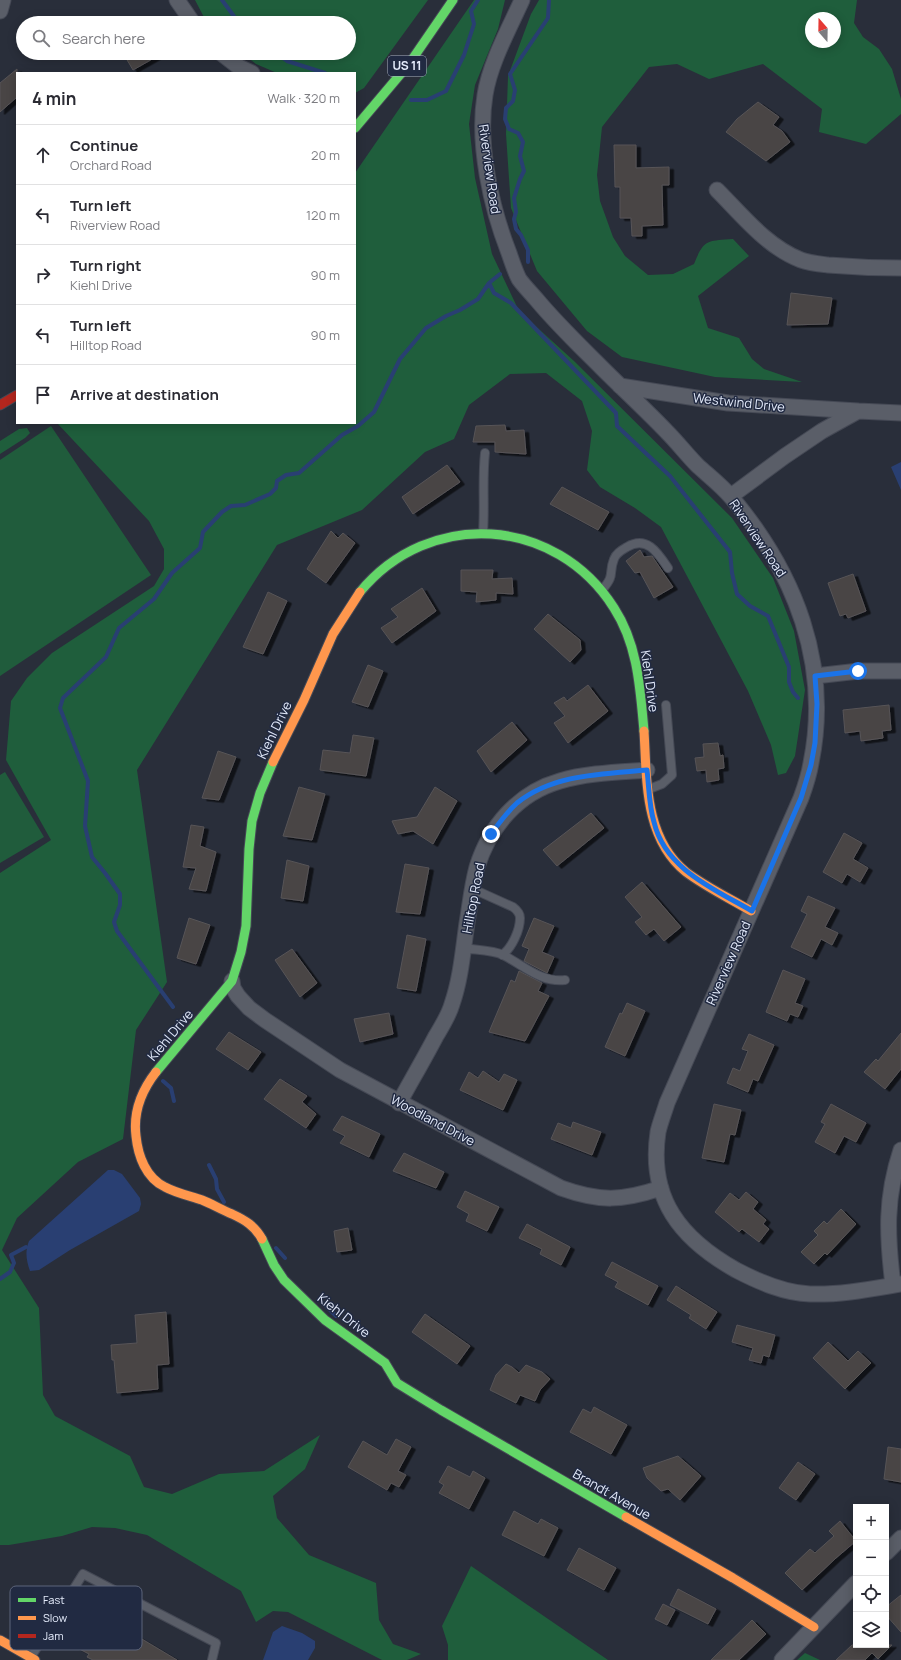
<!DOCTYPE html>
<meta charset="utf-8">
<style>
:root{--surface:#fff;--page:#f2f2f3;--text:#2b2b33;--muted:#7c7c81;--line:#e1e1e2}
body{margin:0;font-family:Manrope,sans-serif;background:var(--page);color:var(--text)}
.controls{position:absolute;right:12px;bottom:12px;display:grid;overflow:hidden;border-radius:0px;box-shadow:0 2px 10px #0003}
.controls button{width:36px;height:36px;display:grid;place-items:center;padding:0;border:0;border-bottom:1px solid var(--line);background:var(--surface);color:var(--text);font:20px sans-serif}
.compass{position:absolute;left:805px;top:12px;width:36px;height:36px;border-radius:50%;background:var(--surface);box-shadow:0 2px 10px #0003;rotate:340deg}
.stop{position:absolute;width:12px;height:12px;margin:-9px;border:3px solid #1a73e8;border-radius:50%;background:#fff}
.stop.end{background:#1a73e8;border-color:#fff;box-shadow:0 1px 4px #0008}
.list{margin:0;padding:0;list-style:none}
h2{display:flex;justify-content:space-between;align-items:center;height:52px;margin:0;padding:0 16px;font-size:17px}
h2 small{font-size:13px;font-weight:400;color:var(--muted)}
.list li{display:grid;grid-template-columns:26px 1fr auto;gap:12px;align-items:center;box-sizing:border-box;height:60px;padding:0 16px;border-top:1px solid var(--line)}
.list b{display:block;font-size:15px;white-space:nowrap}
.list p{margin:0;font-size:13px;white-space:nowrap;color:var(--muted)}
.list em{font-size:13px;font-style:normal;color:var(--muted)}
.icon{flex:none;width:22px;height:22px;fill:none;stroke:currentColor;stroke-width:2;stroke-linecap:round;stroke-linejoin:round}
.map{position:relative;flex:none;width:901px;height:1660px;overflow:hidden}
.search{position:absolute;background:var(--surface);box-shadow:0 2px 10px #0003;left:16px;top:16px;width:340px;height:44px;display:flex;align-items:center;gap:10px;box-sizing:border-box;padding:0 14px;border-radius:22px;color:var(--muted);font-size:15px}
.panel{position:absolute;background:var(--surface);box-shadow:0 2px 10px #0003;left:16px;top:72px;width:340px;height:352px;border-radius:0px}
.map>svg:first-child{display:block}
</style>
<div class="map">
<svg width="901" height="1660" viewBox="0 0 901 1660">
<defs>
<filter id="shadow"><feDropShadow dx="4.5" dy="2.5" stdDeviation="0" flood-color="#0009"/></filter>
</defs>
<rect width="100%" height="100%" fill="#292e3a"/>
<path fill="#205c3c" d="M51,426L151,575L0,676V460Z
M5,772L44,837L0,863V775Z"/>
<path fill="#1f5e3c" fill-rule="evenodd" d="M195,0H428L364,88L355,93V73H277L256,64L242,53H349V23H207Z
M474,0H505L498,29L475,85L469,124L475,178L492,254L519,311L574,361L732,518L773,578L794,631L805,690L795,756L786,773L778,775L771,745L748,691L661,527L635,508L600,487L587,470L592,431L582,401L546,373L510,374L469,405L454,439L425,452L362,510L277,545L137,770L167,982L136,1030L123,1139L78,1162L17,1218L2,1250L39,1308L43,1395L55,1416L130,1456L144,1487L172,1494L219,1474L264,1471L320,1435L305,1469L273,1496L277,1518L309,1555L376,1583L379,1620L393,1644L421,1654L407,1660H382L288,1612L273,1611L256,1622L241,1591L147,1535L115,1528L92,1527L62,1536L9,1545H0V873L51,840L6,760L11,701L27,678L52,653L154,586L164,569V549L149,521L57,423H355V173Z
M539,0H857L854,23L863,37L879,49L892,69L901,99V114L866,144L819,132L822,109L763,64L709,79L677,64L649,67L602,127L597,175L600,201L613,237L625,256L648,275L673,274L694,264C704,239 707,241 733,239L749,256L698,296L708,328L739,338L752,359L764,369L802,382L715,377L622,357L587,331L537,271L511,208L506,134L508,76L531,14ZM811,18H835V42H811Z
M27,428L30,433L25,438L0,454V441L19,429Z
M471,1566L608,1660H448V1645L442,1626Z
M805,1653L820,1660H797Z"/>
<path fill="#293f72" d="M901,462V490L891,467Z
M108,1170H114L122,1174L140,1198L141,1204L139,1211L70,1250L39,1270L30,1271C26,1260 25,1251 29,1241Z
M282,1626L302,1633L315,1641V1648L308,1660H263L273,1632Z"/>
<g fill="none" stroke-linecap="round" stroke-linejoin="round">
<path stroke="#293f72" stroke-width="4" d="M222,0L239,23
M276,53L287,61L325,73
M411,100H427L446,91L464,55L474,24L471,11L478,0
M528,262V250L521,235L516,229L514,219L516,212L514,198L520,179L524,171L520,156L523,142L518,133L509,129L505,119L506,108L513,101L515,90L510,74L548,18L549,0
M489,283L494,293L511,303L616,413L617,426L670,476L730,552L732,573L737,594L750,606L768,616L789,667V682L793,692L798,698
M173,1007L117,931L114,922L120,905V894L105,873L92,857L85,826L88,781L60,708L63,698L106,657L119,628L154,599L172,573L200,548L203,532L222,512L231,506L245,505L270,494L276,488L277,481L286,475L299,473L342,435L358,426L374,412L400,359L426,328L446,316L460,310L478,299L489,283L500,274
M163,1081L171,1088L174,1101
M209,1165L216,1179L217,1189L224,1202
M276,1248L285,1258
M0,1279L10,1272L14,1263L11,1255L26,1247
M325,1305L336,1316"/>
</g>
<path fill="#484444" stroke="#575457" filter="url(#shadow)" d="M123,53H163L133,70Z
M17,69V97L0,112V83Z
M758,102L779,117L773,125L782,131L790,142L766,161L726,132L737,119Z
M614,145H636V168L669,167V185H662L663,225L642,226V236H632L631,218H620V187H615Z
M791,293L832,298L828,324L787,325Z
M505,425L506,431L524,430L526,454L495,452V442H473L476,426Z
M447,465L460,482L413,514L402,497Z
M562,487L609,512L598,530L550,504Z
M331,531L338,538L343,533L355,543L326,583L307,569Z
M640,550L644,557L652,556L673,587L654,598L640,572L635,573L626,561Z
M461,570H493L492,579L512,578L513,594L496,593V600L476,602L477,592L461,591Z
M853,574L866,611L848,618L846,614L840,616L828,583Z
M422,588L436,611L392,643L381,628L398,617L391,609Z
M268,592L287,601L263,654L243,647Z
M548,614L580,640L581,650L570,662L534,629Z
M368,665L383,671L368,707L352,702Z
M588,685L608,711L568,743L554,723L565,716L554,703L564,697L567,701Z
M889,705L891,730L882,731L883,738L861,741L860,731L845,733L843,710Z
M512,722L527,740L491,772L477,751Z
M353,735L374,738L366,776L320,770L323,750L350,753Z
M718,743L720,756L723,755L724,768L718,769L719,780L707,782L706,770L697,771L695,758L704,757L703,744Z
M218,751L236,757L219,800L202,798Z
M299,787L325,794L312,840L283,836Z
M435,787L457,801L433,844L413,831L398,834L392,821L417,817Z
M591,813L604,828L557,866L543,850Z
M191,825L204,827L200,846L216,852L206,891L189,889L196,868L183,867Z
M844,833L862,843L853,859L868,868L860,882L847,874L842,883L823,872Z
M287,860L309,866L303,901L281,898Z
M405,864L429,868L420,914L396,912Z
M642,882L681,927L664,941L654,929L646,935L635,922L642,917L625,897Z
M808,896L835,908L825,927L838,933L832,945L821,939L812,957L791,947L807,914L801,911Z
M189,918L210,925L196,964L177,958Z
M534,918L554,926L542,952L554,957L547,973L524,961L529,949L522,946Z
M407,935L426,939L416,991L397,988Z
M292,949L317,983L300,997L275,960Z
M783,970L805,979L795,1003L803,1006L798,1017L790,1014L787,1021L766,1012Z
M519,971L542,983L538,991L549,996L525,1041L489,1032L511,980L515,982Z
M627,1003L645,1011L625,1056L605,1047L620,1013L622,1014Z
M389,1013L393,1034L360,1042L354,1019Z
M229,1032L261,1052L248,1070L216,1049Z
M901,1033V1069L885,1089L864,1072L876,1059L878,1061Z
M749,1034L774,1045L758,1081L753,1079L748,1092L727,1083L733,1068L740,1071L748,1051L742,1049Z
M483,1071L499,1082L504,1074L517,1080L503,1110L460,1090L469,1072L478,1078Z
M280,1079L307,1096L302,1102L316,1114L306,1128L264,1099Z
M714,1104L741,1110L735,1135L730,1134L724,1162L702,1158Z
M831,1104L866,1123L856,1142L844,1136L835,1153L815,1142L825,1124L821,1122Z
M342,1116L380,1134L369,1157L340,1143L345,1136L333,1130Z
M573,1122L601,1132L592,1155L551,1139L558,1123L571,1128Z
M404,1153L444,1172L436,1188L393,1171Z
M465,1191L499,1207L487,1231L466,1221L469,1214L457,1207Z
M746,1192L758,1202L753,1209L766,1220L763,1224L769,1229L759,1242L742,1229L739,1232L715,1212L730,1193L739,1200Z
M841,1209L856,1224L827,1255L825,1253L814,1264L801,1252L818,1235L814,1231L824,1221L827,1224Z
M527,1224L570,1247L561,1265L540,1254L542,1249L519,1238Z
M348,1228L352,1250L337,1252L334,1231Z
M612,1262L658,1286L648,1305L615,1287L618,1282L605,1275Z
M676,1286L717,1312L706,1329L689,1318L691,1315L667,1300Z
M166,1312L169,1364L157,1365L158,1389L117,1393L114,1360H112L111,1345L137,1343L135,1315Z
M425,1314L470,1346L457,1364L412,1332Z
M737,1325L775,1335L769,1357L763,1355L761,1363L749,1360L753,1348L732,1342Z
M828,1342L848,1361L858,1351L871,1363L845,1389L813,1358Z
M506,1364L512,1367L519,1373L526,1365L542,1372L550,1379L540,1390L535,1401L520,1395L516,1403L490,1390L496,1375Z
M594,1407L627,1425L611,1454L570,1432L583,1409L591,1413Z
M396,1439L411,1447L398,1471L406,1475L399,1487L391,1483L387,1490L348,1467L363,1441L387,1455Z
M888,1447L901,1449V1482L884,1479Z
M678,1456L701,1476L680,1500L668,1489L661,1491L647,1478L643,1468Z
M798,1462L815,1474L796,1500L779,1488Z
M448,1466L470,1477L473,1471L485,1478L469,1509L439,1493L444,1485L439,1482Z
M514,1511L538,1524L541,1519L558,1528L544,1556L502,1535Z
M840,1521L856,1541L836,1558L802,1590L785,1573L810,1549L815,1553L834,1536L829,1531Z
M579,1548L616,1568L604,1590L567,1570Z
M678,1589L716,1609L708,1624L670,1605Z
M901,1595V1632L886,1615V1607Z
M663,1604L675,1610L667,1625L655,1619Z
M78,1611L84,1615L86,1612L113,1627L115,1623L177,1660H93L87,1657L89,1654L62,1640Z
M752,1620L766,1634L739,1660H711Z
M852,1645H892L878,1659L872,1653L865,1660H836Z"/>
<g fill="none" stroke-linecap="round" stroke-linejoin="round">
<defs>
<path id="lane" d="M483,533C485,507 482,480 485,453
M602,590C616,574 608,574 614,559C616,553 622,550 627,547C647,535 658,553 668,568
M649,789L662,784L672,775L666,705
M473,889L513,907C517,910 520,913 520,918C520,930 512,948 502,955
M463,948C474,950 493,950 503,955C523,965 541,983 565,980
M31,1657L83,1574L216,1643L212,1660"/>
<path id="street" d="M177,0L193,23
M522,0C509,29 490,63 485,95C477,144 491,207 509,253C512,262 515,271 519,279C524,286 531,293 537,300C557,324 579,345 601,367C623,389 646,410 667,432C678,443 687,455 698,466C709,476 722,486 732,498C795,573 831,664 811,763C809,775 805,787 801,798L667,1103C664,1113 660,1123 658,1132C648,1199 681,1239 736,1270C759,1282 784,1293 810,1294C841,1295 871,1289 901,1284
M0,11L3,0
M221,53L239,67L252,73
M717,190C742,215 767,247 801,260C809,263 819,264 828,265C852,267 877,268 901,268
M620,386L728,403L858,411
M731,496L785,456L822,431L858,411L901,413
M815,676L859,671H901
M232,981L233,988L238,996L249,1008L265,1020L340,1070L561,1188C600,1202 622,1201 661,1188
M399,1103C411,1081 424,1059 436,1036C442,1026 449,1015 452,1004C461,978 463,950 467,923C470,905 472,885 477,867C490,826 518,793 560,781C586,773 620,772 647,770
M893,1285C887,1236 885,1198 901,1150
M886,1553L901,1538
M782,1660L856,1583"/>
<path id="fast" d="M355,128L409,64L453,0
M360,592C429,508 556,516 614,608C638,645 640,688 644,731
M156,1072L232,981L241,952L246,926L249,849L252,821L260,793L273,762
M262,1239L274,1265L284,1280L325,1320L385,1363L397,1383L441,1410L626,1517"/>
<path id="slow" d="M644,731C647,780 644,838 686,872C706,887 729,898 751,911
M273,762L304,700L333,634L360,592
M156,1072C142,1090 133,1112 136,1136C138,1156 146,1178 165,1187C176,1193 190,1196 202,1200C212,1204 222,1210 232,1214C245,1220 255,1226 262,1239
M626,1517L733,1578L814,1627
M0,1640L35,1660"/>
<path id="jam" d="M0,405L17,395"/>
</defs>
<use href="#lane" stroke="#454955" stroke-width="10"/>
<use href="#street" stroke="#454955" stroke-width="17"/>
<use href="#fast" stroke="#454955" stroke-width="11"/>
<use href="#slow" stroke="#454955" stroke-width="11"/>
<use href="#jam" stroke="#454955" stroke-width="11"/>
<use href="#lane" stroke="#5a5e68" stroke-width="8"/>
<use href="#street" stroke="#5a5e68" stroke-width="15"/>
<use href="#fast" stroke="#63d668" stroke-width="9"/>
<use href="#slow" stroke="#ff974d" stroke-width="9"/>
<use href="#jam" stroke="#b3261e" stroke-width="9"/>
</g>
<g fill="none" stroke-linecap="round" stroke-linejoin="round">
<path stroke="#1a73e8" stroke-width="5" d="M491,834C499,823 507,812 517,803C553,774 603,774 647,770C649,787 649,806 654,822C665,869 714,889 752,911L801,798L811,765L815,743L817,704L815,676L858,671"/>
</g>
<g text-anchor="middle" stroke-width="3" stroke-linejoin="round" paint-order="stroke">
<rect fill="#212a42" stroke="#aab1c4" stroke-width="1" x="388" y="56" width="38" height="20" rx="3"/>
<g font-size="12" font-weight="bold" fill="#e4ebfb">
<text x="407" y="70">US 11</text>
</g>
<g font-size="13" fill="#e4ebfb" stroke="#212a42">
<text transform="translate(490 169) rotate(82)" y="5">Riverview Road</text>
<text transform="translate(739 402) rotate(6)" y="5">Westwind Drive</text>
<text transform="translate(758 538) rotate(56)" y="5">Riverview Road</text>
<text transform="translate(650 681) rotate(82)" y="5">Kiehl Drive</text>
<text transform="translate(274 730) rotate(-64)" y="5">Kiehl Drive</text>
<text transform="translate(473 898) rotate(-79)" y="5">Hilltop Road</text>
<text transform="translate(728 963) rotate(-66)" y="5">Riverview Road</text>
<text transform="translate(170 1035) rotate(-50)" y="5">Kiehl Drive</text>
<text transform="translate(433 1120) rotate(28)" y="5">Woodland Drive</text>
<text transform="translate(344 1315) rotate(38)" y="5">Kiehl Drive</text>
<text transform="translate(612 1494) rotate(30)" y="5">Brandt Avenue</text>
</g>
</g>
<rect x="10" y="1586" width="132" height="64" rx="6" fill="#212a42" stroke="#5c647a" stroke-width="1"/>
<rect x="18" y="1598" width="18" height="4" fill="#63d668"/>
<rect x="18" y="1616" width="18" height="4" fill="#ff974d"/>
<rect x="18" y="1634" width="18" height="4" fill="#b3261e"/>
<g font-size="11" fill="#e4ebfb">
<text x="43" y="1604">Fast</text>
<text x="43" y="1622">Slow</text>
<text x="43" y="1640">Jam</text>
</g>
</svg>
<div class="controls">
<button>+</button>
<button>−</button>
<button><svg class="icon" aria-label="locate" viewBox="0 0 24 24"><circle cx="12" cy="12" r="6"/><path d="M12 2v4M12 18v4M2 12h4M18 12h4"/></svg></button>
<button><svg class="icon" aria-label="layers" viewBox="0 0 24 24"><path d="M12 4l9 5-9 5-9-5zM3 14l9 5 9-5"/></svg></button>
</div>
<svg class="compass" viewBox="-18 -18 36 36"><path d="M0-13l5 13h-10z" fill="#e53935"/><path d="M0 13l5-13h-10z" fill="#7c7c81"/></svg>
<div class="stop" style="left:858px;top:671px"></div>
<div class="stop end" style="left:491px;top:834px"></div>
<div class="search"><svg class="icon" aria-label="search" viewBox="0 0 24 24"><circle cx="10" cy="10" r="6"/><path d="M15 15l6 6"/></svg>Search here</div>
<section class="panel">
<h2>4 min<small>Walk · 320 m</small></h2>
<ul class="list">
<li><svg class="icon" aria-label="ahead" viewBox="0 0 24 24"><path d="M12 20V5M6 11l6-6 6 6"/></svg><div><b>Continue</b><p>Orchard Road</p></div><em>20 m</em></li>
<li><svg class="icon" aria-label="left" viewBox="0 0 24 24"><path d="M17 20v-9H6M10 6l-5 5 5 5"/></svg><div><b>Turn left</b><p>Riverview Road</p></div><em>120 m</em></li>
<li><svg class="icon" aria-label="right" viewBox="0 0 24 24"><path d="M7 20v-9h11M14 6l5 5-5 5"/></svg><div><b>Turn right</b><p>Kiehl Drive</p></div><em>90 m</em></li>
<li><svg class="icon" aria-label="left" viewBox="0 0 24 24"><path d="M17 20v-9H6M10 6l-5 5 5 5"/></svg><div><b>Turn left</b><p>Hilltop Road</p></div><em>90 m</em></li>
<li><svg class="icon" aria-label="arrive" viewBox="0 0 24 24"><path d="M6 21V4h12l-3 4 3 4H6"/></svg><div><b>Arrive at destination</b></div></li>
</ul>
</section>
</div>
